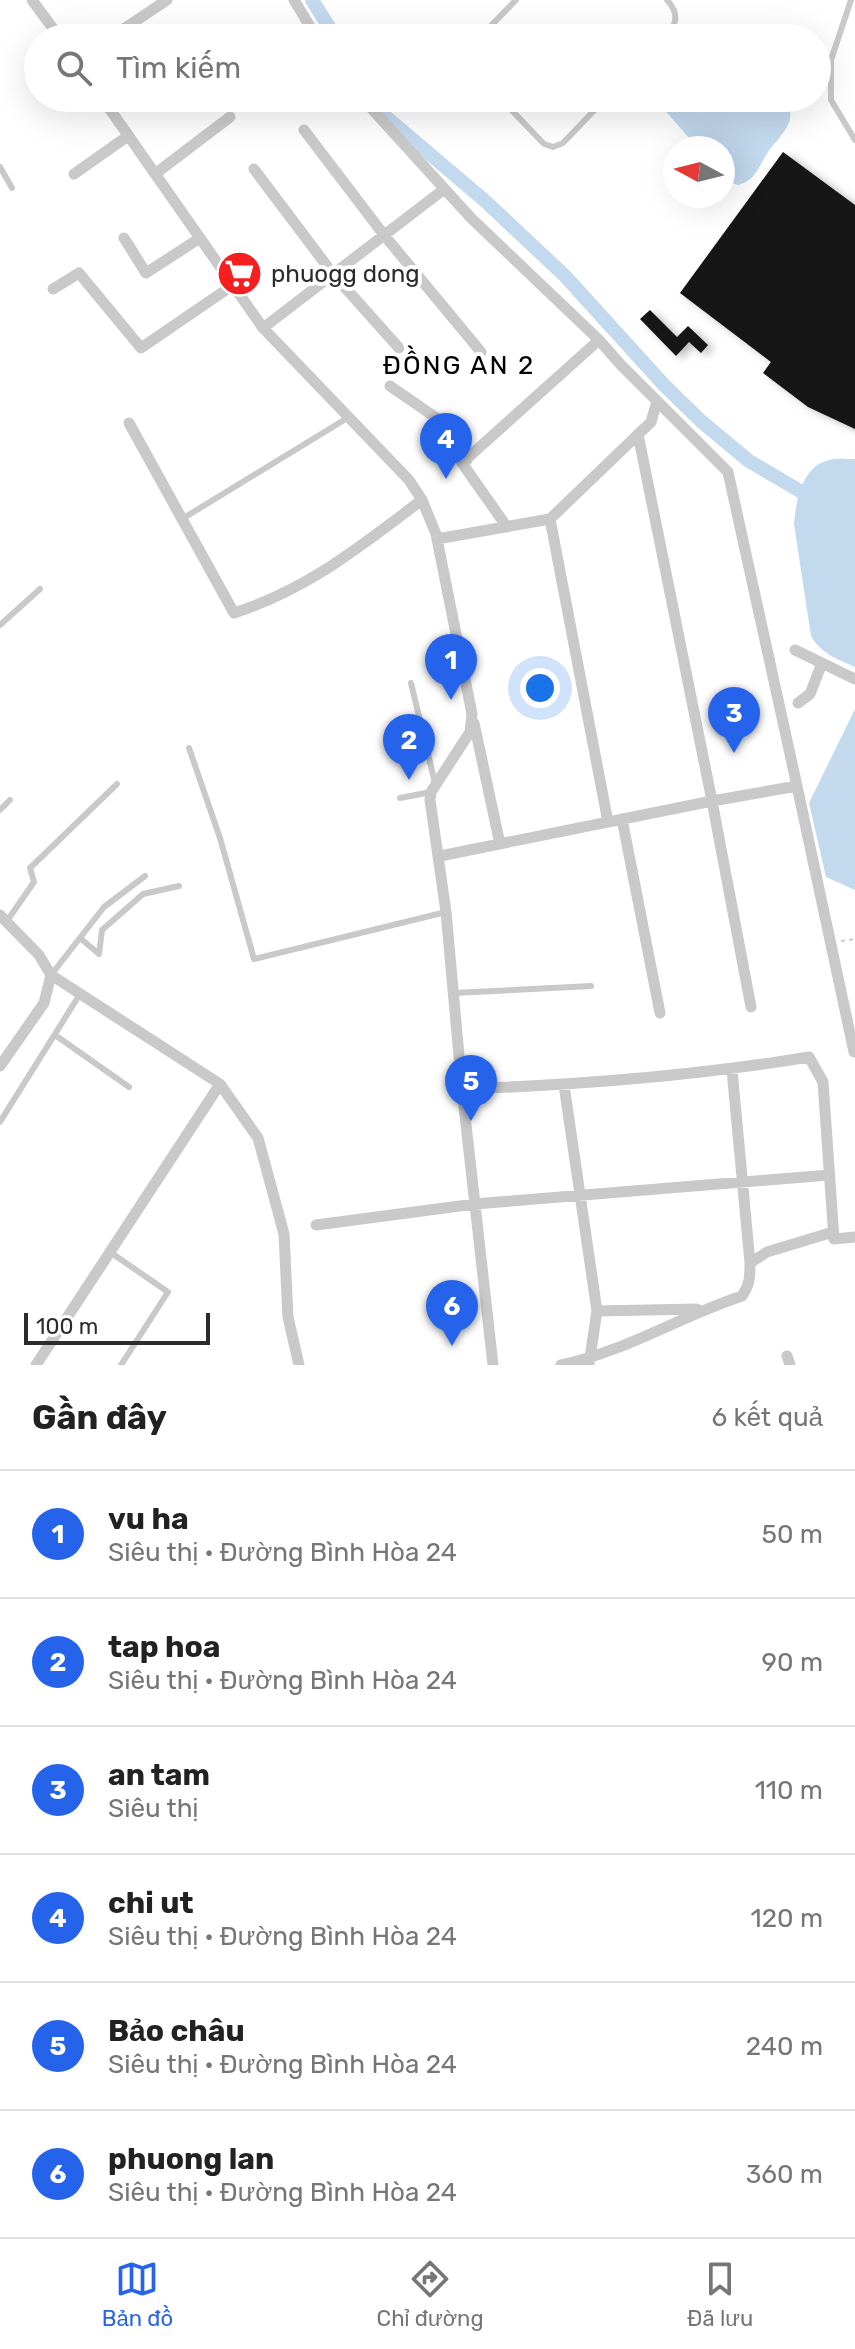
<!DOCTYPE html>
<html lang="vi">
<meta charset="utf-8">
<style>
:root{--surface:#fff;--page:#f2f2f2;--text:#222;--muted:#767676;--line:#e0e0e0;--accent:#2563eb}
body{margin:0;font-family:Rubik,sans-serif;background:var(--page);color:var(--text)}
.compass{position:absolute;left:663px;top:136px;width:72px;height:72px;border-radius:50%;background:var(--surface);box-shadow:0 8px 32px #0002;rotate:277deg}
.scale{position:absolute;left:24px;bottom:20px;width:186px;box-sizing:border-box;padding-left:8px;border:4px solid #2c2c2c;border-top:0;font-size:22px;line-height:28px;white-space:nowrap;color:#2c2c2c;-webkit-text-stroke:6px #fff;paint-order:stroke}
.you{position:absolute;left:540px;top:688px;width:28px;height:28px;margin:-20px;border:6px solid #fff;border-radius:50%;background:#1a73e8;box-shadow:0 0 0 12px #1a73e833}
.badge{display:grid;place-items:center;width:52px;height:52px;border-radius:50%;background:var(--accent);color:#fff;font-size:26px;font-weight:700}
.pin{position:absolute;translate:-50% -66px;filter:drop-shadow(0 2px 4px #0008)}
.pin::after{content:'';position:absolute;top:42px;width:28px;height:24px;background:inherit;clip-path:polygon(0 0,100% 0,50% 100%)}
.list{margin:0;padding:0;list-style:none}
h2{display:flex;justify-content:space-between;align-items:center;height:104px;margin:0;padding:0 32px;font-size:34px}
h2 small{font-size:26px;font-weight:400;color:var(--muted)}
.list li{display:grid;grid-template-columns:52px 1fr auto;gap:24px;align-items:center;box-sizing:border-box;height:128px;padding:0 32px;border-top:2px solid var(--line)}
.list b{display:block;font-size:30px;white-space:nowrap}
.list p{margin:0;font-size:26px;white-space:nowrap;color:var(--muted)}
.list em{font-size:26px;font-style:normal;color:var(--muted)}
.icon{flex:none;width:44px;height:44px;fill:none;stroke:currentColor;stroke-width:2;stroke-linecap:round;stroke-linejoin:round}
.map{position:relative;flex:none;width:855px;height:1365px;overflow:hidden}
.search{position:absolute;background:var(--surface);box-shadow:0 8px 32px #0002;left:24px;right:24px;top:24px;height:88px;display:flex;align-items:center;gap:20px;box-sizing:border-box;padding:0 28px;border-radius:44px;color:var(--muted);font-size:30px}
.sheet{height:872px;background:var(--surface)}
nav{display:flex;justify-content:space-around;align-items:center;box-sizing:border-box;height:112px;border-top:2px solid var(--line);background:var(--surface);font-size:22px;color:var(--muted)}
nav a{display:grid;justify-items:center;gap:4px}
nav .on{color:var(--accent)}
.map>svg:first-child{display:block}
</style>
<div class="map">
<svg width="855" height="1365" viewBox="0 0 855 1365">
<defs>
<filter id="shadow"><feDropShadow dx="5.5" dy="3" stdDeviation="4" flood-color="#0004"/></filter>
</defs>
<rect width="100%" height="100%" fill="#fff"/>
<path fill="#c2d9ee" d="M654,98H781C804,118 779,136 768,152C759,165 756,181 738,185L732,183L723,174V148H698Z
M855,459V667C838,659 821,654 811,636L794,524C796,501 802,466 829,460C837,458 847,459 855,459Z
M855,709V890L826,877L809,803Z"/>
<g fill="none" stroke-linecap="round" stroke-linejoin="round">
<path stroke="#c2d9ee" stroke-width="14" d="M312,0L336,38
M371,98L385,116L484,200L565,276L664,385L702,422L749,461L800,491"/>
</g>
<path fill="#131313" filter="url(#shadow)" d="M783,152L855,205V429L808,407L763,373L771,362L680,293Z
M650,310L677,337L688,326L708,345L701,353L689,342L676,356L640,319Z"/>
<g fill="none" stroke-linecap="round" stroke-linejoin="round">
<path stroke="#c9c9c9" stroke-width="2" stroke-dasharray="4 4" stroke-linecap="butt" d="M841,941L855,939"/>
<path stroke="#c9c9c9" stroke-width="6" d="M851,0L831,60V100L855,140
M479,38L516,0
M664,38C677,25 680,14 667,0
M500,98L544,144L553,147L563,143L606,98
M0,167L12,188
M182,519L349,417
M0,625L40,589
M411,683L435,783
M189,748L220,838L254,959L446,912
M400,798L431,792
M0,810L10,800
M7,921L34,882L30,868L117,784
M80,938L99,954L102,930L143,894L179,886
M51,975L104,907L145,876
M454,993L591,986
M55,1035L129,1087
M0,1122L80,994
M110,1252L168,1292L121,1365"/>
<path stroke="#c9c9c9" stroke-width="11" d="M32,0L60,38
M294,0L317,38
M110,38L167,0
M102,98L263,328L409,480L422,500L436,534L472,714L470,732L431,792L430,800L446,912L462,1089L493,1365
M362,98L471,218L599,340L621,365L728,472L797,786L712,801L440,856
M304,130L384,235L481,352
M254,169L333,274L399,348
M74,174L128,136
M155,174L230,117
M124,238L146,273L200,238
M53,289L79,273L141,348L233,285
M263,328L443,190
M390,386L438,419L467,460
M129,423L234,613C309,589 360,546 422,500
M638,434L712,801L751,1007
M550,519L651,422L657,401
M507,527L462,463L599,340
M437,539L550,519L608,822
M795,650L855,679
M798,703L810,694L822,663
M474,723L500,844
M797,786L854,1052
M622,819L660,1013
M0,915L39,955L51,975L44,1003L0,1066
M220,1084L258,1138L284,1234L288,1317L299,1365
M564,1085L597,1311L589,1364
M462,1089C578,1085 694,1076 809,1057L823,1082L834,1239L855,1237
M316,1225L475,1204L829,1175
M750,1263L767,1252L833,1232
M597,1311L697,1309
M787,1356L790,1365
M36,1365L220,1084L51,975
M561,1365C624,1352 681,1316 742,1296C750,1285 750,1276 750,1263L732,1070"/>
</g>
<defs>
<symbol id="supermarket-disc" viewBox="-11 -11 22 22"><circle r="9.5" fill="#f41f1e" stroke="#fff"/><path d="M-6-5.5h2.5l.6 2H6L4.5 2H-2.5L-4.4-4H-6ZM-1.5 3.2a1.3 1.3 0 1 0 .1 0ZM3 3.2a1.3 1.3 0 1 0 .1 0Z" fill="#fff"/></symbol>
</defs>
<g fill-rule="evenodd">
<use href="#supermarket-disc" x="214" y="248" width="51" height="51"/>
</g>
<g text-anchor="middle" stroke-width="8" stroke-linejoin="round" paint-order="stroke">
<g font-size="24" fill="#2c2c2c" stroke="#fff" text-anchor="start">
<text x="271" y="282">phuogg dong</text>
</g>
<g font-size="26" letter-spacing="2" fill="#000" stroke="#fff">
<text x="459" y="374">ĐỒNG AN 2</text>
</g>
</g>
</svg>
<svg class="compass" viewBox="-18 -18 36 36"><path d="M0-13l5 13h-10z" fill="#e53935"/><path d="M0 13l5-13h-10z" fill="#767676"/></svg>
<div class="scale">100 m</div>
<div class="you"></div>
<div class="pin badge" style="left:451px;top:700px">1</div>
<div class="pin badge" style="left:409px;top:780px">2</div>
<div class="pin badge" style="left:734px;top:753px">3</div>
<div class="pin badge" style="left:446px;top:479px">4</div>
<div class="pin badge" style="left:471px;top:1121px">5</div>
<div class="pin badge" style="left:452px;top:1346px">6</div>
<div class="search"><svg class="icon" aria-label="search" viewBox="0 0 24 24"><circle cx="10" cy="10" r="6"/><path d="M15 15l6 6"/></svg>Tìm kiếm</div>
</div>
<section class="sheet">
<h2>Gần đây<small>6 kết quả</small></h2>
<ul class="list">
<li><span class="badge">1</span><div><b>vu ha</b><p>Siêu thị · Đường Bình Hòa 24</p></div><em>50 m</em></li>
<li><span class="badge">2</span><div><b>tap hoa</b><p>Siêu thị · Đường Bình Hòa 24</p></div><em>90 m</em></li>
<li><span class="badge">3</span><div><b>an tam</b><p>Siêu thị</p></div><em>110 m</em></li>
<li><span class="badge">4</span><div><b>chi ut</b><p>Siêu thị · Đường Bình Hòa 24</p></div><em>120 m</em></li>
<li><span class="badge">5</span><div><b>Bảo châu</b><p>Siêu thị · Đường Bình Hòa 24</p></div><em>240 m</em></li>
<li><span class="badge">6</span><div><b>phuong lan</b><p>Siêu thị · Đường Bình Hòa 24</p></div><em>360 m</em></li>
</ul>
</section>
<nav>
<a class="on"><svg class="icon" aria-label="map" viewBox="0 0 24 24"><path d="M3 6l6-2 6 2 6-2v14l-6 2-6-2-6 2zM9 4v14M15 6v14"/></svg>Bản đồ</a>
<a><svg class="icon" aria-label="directions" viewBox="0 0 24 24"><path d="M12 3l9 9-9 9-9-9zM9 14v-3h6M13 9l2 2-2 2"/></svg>Chỉ đường</a>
<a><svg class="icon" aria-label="saved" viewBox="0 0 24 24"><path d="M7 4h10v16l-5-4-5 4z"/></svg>Đã lưu</a>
</nav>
